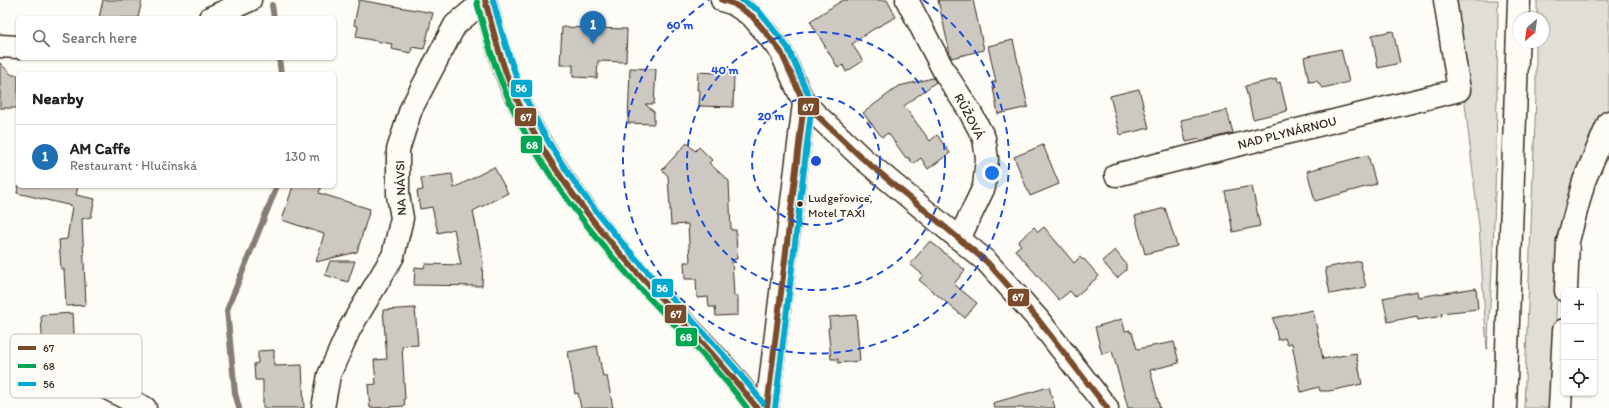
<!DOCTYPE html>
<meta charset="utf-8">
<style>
:root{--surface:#fff;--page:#f6f6f6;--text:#222;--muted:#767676;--line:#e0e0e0;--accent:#1f6fb2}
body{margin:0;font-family:Itim,sans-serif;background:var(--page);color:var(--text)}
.controls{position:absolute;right:12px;bottom:12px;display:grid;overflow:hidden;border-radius:6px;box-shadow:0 1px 3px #0004}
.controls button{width:36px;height:36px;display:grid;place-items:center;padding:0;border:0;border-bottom:1px solid var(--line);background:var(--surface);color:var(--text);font:20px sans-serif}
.compass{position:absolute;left:1513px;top:12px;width:36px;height:36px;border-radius:50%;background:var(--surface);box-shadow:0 1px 3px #0004;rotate:208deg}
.you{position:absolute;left:992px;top:173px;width:14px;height:14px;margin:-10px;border:3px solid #fff;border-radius:50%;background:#1a73e8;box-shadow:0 0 0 6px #1a73e833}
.badge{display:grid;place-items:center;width:26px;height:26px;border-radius:50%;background:var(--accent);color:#fff;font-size:13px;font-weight:700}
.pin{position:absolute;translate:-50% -33px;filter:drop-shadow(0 1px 2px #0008)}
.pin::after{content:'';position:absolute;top:21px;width:14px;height:12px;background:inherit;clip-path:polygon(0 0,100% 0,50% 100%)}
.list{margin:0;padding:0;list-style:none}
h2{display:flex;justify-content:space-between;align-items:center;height:52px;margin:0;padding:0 16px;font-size:17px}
h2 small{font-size:13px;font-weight:400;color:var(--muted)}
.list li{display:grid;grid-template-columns:26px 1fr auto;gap:12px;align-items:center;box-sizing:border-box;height:64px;padding:0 16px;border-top:1px solid var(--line)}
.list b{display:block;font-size:15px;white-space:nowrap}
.list p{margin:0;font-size:13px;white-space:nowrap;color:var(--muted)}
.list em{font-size:13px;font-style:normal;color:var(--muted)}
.icon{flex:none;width:22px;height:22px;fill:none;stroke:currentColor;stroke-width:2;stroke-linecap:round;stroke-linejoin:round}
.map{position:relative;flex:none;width:1609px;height:408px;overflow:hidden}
.search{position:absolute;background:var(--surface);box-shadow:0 1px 3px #0004;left:16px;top:16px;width:320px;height:44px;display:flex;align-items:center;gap:10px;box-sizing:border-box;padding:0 14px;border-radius:6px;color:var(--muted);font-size:15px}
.panel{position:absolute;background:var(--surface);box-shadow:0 1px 3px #0004;left:16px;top:72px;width:320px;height:116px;border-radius:6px}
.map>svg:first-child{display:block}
</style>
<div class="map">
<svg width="1609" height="408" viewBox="0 0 1609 408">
<rect width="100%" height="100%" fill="#fdfcf7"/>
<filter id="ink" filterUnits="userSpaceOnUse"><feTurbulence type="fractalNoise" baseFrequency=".025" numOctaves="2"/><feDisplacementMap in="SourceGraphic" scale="8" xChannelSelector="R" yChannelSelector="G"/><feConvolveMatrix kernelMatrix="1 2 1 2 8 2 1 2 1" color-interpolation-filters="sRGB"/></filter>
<g filter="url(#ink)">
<path fill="#e1ded7" stroke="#8e847a" d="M1449,0H1498C1497,117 1496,233 1487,350L1479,225L1463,86Z
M1537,0H1609V106L1599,125L1558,271L1552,408H1524L1536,96V42H1543V18H1537Z"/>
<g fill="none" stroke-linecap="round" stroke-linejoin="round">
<path stroke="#887d74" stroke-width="6" d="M272,5L274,18
M279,58L281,74
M239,408L235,393L227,310L277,186"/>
</g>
<path fill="#cdc8c2" stroke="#3b2a1e" d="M103,0H142L138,18H99Z
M359,0L433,13L424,49L412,47L411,53L391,49L392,44L356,37L358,26L354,25Z
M843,0H887L896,17L872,30L852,44L863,61L846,72L843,65L838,68L810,21Z
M938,0H973L984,50L951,58Z
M562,27L627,29L626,62L598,61L597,78L573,77V65H560Z
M1393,31L1400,63L1378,68L1372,35Z
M1013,40L1028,107L998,114L992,82H996L988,46Z
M1341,49L1349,82L1322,88L1317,81L1309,82L1304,57Z
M0,63L12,75H18V108H0Z
M630,68L656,69L654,104H645L654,112V124L628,123Z
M698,72L734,74L733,107L699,106L700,90H697Z
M933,78L936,82L904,106L930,141L937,135L950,153L928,169L921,158L913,164L908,157L906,158L888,133L882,137L863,113L899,86Z
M1276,79L1277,83L1280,82L1287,111L1253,119L1245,86Z
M1139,89L1149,128L1120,135L1110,96Z
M1227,110L1233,133L1201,141L1200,139L1186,142L1181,120Z
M687,143L695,151L699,147L712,160L709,163L729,181L731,230H736L737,259L732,260L734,296H738V315L716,316L715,307H709L708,297L697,298L696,279H685L684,262H690L688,224L671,225L668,176L662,170Z
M1043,145L1059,184L1030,196L1014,157Z
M1368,155L1376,184L1315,201L1307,171Z
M494,167L508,193L473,211L483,262L482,286L414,285L415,267L424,268L425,264L461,265L454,229L438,233L432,207L420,209L417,191L423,190L421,178L452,174L454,188Z
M18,186H78L76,195L95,199L91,217L82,219L86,305L66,306L64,269H61L59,240L67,239L72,206L17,193Z
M293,186H321L319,193L370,209L357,252L316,262L324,234L282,220Z
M1252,186L1260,226L1233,232L1225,191Z
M1165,208L1177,246L1145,254L1135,216Z
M1034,227L1038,232L1044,227L1074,263L1080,257L1083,260L1084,259L1099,276L1075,297L1070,291L1059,300L1015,250L1021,245L1018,242Z
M930,241L965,270L954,284L977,303L965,318L919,280L923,275L910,264Z
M1115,250L1126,264V270L1117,278L1102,261Z
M330,261H355L348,282L325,275Z
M1360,261L1366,287L1330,294L1325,268Z
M1476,288L1478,309L1441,313L1442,316L1418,320L1417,316L1388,322L1383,298L1417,291L1418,297Z
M415,308L418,345L402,346L405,399H404L405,406L370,408L368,385L376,384L374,360L387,359L383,310Z
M1313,310L1323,359L1356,353L1362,384L1329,391H1320L1319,387L1301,392L1292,343L1287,344L1285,338L1278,340L1273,318Z
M73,313L75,353L43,355L41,315Z
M856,315L860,361L838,363V359H831L828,328H830L829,317Z
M1122,319L1125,331L1130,330V333L1132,332L1137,349L1174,342L1179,363L1150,370L1160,408H1128L1112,351L1102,354L1095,327Z
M597,346L603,377L607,376L613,408H581L578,393L575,394L568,352Z
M274,350V366L302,365L304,408H263V380H255L254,364L258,363V351Z
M1049,387L1055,408H994L993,403Z"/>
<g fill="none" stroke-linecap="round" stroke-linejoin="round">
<defs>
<path id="street" d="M722,0L734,4L752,16L767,34L781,52L804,103L862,158L987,262L1037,318L1107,408
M907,0L945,73L969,110L984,138L987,159L984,187L959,239
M210,18L250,0
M0,46L18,47
M1116,175L1459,90L1445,0
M1566,291L1568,241L1584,181L1609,122
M71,372L99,384L145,408
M323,408L329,375L350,328L393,256L402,218L398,195V150L411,109L455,25L485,0
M767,408L804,103
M1560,408L1564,330"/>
<path id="secondary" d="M485,0C493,31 501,63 514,92C542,155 582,209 626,260C669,310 719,354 757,408"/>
<path id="primary" d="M1505,408L1519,0"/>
</defs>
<use href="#street" stroke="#3b2a1e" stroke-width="25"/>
<use href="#secondary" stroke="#3b2a1e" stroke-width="25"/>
<use href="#primary" stroke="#3b2a1e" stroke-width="25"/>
<use href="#street" stroke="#fdfcf7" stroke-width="22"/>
<use href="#secondary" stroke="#fdfcf7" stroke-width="22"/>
<use href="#primary" stroke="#fdfcf7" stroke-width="22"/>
<defs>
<path id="bus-1" d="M485,0C492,27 499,55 509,81C539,155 589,220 643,279C682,321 722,362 757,408
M722,0L734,4L752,16L767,34L781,52L804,103L862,158L987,262L1037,318L1107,408
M767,408L804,103"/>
<path id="bus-2" d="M477,2C484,29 491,57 502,83C531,158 583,224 636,284C674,325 714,363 747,408"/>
<path id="bus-3" d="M493,0C500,26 507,53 517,78C546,151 595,214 647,271C686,315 728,356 763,403
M742,0L758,10L788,48L812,103L775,408"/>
</defs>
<use href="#bus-1" stroke="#fdfcf7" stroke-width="9"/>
<use href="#bus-2" stroke="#fdfcf7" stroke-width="9"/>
<use href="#bus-3" stroke="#fdfcf7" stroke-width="9"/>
<use href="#bus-1" stroke="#7a4b2a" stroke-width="6"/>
<use href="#bus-2" stroke="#00a651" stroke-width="6"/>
<use href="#bus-3" stroke="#00a9ce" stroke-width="6"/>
</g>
</g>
<g fill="none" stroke="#1d4ed8" stroke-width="2" stroke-dasharray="7 5">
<circle cx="816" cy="161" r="64"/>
<circle cx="816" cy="161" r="129"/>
<path d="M923 0A193 193 0 1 1 709 0"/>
</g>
<circle fill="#3b2a1e" stroke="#fdfcf7" stroke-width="1.5" cx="800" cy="204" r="3.5"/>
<g text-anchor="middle" stroke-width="3.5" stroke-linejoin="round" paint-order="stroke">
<g font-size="12" fill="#3b2a1e" stroke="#fdfcf7" text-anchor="start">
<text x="808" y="202">Ludgeřovice,<tspan x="808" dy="15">Motel TAXI</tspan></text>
</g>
<g font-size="13" fill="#3b2a1e" stroke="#fdfcf7">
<text transform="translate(970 116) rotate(62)" y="5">RŮŽOVÁ</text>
<text transform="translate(1287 132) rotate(-14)" y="5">NAD PLYNÁRNOU</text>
<text transform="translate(400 188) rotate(-92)" y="5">NA NÁVSI</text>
</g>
</g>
<rect x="10" y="334" width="132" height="64" rx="6" fill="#fdfcf7" stroke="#c3bdb6" stroke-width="1"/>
<rect x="18" y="346" width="18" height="4" fill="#7a4b2a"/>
<rect x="18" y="364" width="18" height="4" fill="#00a651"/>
<rect x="18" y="382" width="18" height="4" fill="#00a9ce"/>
<g font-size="11" fill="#3b2a1e">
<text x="43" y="352">67</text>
<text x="43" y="370">68</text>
<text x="43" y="388">56</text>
</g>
<circle cx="816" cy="161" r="6" fill="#1d4ed8" stroke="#fdfcf7" stroke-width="2"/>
<g font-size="12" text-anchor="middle" font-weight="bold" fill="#1d4ed8" stroke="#fdfcf7" stroke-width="3.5" stroke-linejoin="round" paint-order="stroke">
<text x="680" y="29">60 m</text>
<text x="725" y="74">40 m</text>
<text x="771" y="120">20 m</text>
</g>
<g stroke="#fdfcf7" stroke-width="1.5">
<rect x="510" y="79" width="23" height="19" rx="4" fill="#00a9ce"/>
<rect x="797" y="97" width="23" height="19" rx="4" fill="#7a4b2a"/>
<rect x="514" y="107" width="23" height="20" rx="4" fill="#7a4b2a"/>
<rect x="520" y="135" width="23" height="19" rx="4" fill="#00a651"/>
<rect x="651" y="278" width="23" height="20" rx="4" fill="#00a9ce"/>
<rect x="1007" y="288" width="23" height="19" rx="4" fill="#7a4b2a"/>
<rect x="664" y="304" width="23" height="20" rx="4" fill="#7a4b2a"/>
<rect x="675" y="327" width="23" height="20" rx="4" fill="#00a651"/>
</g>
<g font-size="11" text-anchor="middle" font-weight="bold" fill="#fff">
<text x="521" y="92">56</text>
<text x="808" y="111">67</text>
<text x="526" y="121">67</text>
<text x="532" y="149">68</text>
<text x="662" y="292">56</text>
<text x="1018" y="301">67</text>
<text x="676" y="318">67</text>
<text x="686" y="341">68</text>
</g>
</svg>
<div class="controls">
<button>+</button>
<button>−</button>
<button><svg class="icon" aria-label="locate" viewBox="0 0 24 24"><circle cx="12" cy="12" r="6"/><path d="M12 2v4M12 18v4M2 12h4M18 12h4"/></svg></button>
</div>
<svg class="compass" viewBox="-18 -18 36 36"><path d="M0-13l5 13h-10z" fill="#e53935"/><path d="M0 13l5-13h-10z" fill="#767676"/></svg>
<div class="you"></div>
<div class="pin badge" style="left:593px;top:44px">1</div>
<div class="search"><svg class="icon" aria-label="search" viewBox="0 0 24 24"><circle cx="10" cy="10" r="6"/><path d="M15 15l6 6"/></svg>Search here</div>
<section class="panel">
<h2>Nearby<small></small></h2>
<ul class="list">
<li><span class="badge">1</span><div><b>AM Caffe</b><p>Restaurant · Hlučínská</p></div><em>130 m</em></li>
</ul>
</section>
</div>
